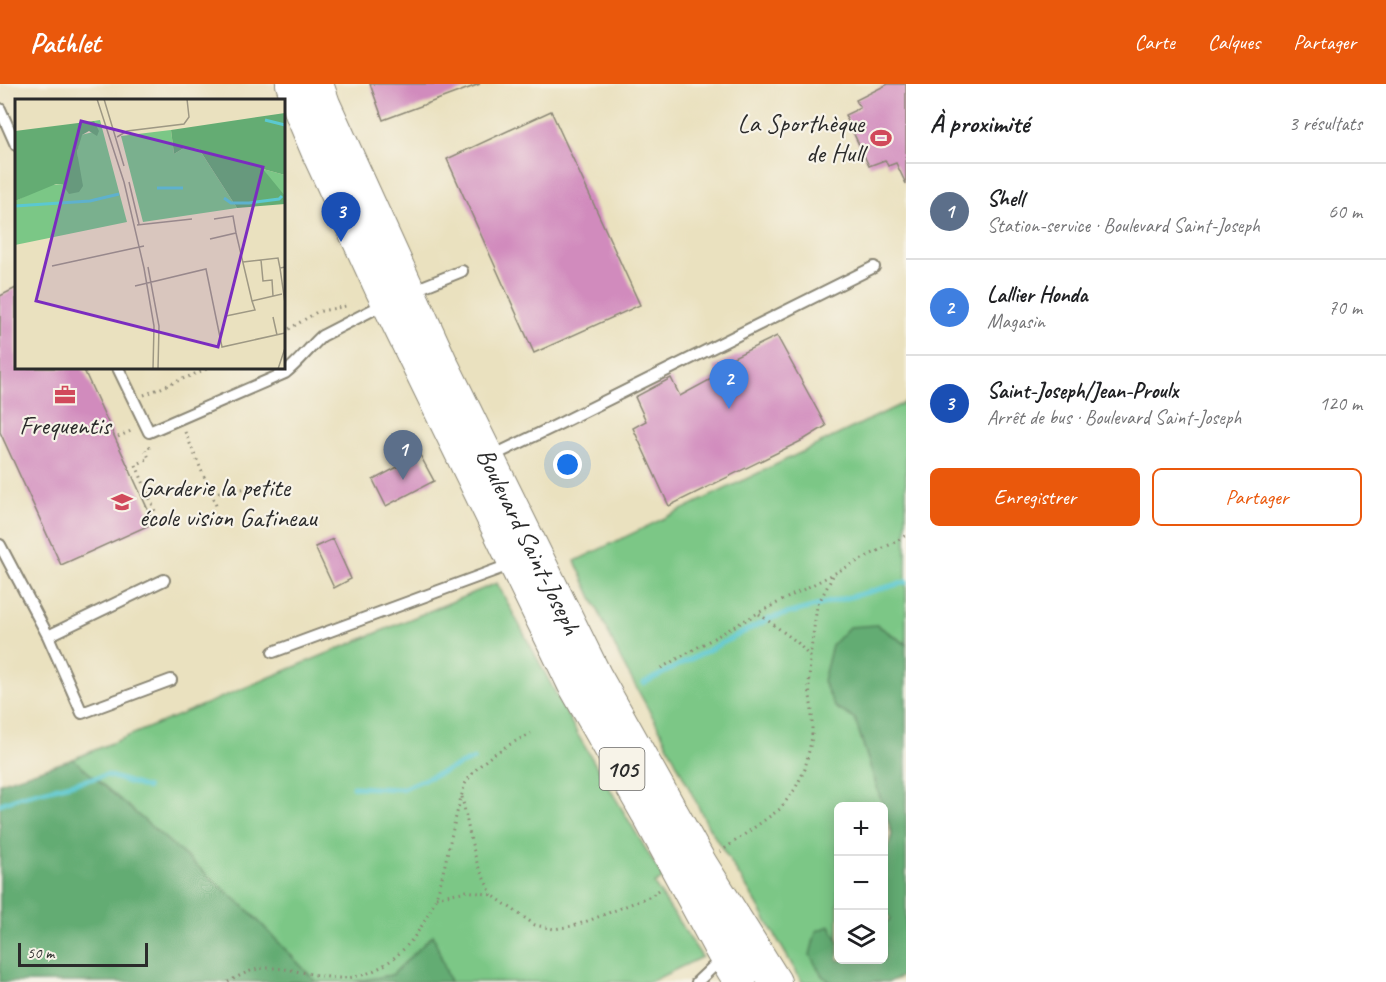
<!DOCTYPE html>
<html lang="fr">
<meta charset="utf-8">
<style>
:root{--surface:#fff;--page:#f2f2f2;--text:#202124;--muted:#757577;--line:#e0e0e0;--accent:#ea580c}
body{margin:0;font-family:Caveat,sans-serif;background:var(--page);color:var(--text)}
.controls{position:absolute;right:18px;bottom:18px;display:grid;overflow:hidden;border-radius:9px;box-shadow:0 3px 15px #0003}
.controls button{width:54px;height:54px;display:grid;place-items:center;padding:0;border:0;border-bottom:2px solid var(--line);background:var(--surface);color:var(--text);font:30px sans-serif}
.scale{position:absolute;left:18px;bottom:15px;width:130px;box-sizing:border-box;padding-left:6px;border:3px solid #2b2b2b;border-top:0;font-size:16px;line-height:21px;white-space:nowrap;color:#2b2b2b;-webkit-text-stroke:4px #f7f3e8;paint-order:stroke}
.you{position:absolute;left:568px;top:381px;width:21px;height:21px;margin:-15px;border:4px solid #fff;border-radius:50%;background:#1a73e8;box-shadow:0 0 0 9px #1a73e833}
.badge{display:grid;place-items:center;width:39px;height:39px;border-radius:50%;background:var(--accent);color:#fff;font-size:20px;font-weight:700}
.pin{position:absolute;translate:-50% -50px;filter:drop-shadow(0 2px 3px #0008)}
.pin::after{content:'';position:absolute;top:32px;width:21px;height:18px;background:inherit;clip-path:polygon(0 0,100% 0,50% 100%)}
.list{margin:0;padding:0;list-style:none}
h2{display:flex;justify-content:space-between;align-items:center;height:78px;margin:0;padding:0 24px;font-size:26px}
h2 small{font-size:20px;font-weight:400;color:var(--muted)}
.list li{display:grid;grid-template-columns:39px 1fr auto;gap:18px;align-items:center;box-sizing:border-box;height:96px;padding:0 24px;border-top:2px solid var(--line)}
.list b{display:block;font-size:22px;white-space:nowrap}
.list p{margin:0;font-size:20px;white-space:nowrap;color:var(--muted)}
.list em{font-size:20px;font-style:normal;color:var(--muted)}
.actions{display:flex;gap:12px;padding:18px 24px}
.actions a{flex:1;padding:14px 0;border:2px solid var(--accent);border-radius:9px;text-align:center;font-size:21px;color:var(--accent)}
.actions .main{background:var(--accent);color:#fff}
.icon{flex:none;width:33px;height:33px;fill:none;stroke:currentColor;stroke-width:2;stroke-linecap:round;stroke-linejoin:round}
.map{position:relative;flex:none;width:906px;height:898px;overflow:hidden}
header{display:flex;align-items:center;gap:36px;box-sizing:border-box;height:84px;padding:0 30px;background:var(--accent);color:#fff}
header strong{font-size:28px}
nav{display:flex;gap:33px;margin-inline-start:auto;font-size:21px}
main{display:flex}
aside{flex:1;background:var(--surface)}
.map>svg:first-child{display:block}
</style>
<header>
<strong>Pathlet</strong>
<nav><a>Carte</a><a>Calques</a><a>Partager</a></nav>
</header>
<main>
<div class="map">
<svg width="906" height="898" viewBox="0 0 906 898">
<rect width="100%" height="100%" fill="#f7f3e8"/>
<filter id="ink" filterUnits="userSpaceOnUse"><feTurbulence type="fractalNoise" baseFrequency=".0167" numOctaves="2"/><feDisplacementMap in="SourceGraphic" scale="12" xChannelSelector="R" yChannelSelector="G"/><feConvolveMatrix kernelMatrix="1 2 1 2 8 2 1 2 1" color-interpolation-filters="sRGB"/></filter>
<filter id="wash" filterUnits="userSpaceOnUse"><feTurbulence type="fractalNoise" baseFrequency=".008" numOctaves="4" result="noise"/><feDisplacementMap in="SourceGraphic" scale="24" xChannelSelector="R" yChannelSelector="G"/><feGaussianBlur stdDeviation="1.35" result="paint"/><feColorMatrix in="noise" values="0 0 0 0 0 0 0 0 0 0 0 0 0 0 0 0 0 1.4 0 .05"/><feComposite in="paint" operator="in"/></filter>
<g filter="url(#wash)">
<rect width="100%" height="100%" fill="#eae1bf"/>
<path fill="#7bc786" stroke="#537958" stroke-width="1.5" d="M906,318V560L877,541L835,623L855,635L883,722H838V856L830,842L822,892L831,898H802L754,815L708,742L660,646L621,576L575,477Z
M497,499L579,653L663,794L654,800L702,873L650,898H450L433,851L392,891L354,898H316L249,827L73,675Z"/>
<path fill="#64ac73" stroke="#486c4f" stroke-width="1.5" d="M877,541L906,560V891L889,898H831L822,892L810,871L816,847L830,842L838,856V876H884V840L890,835L884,820V775L892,750L855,635L835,623L823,597L832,561L849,543Z
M73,675L249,827L316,898H0V699Z
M433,851L450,898H354L392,891Z"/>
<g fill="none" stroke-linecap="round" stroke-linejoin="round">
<path stroke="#5bc8d0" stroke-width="5" d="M644,599L771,534L906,498
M353,703L401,705L474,675
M0,720L22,712L107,691L147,704"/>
</g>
<g id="blocks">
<path fill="#d18bbd" d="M370,0H480L383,36Z
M888,0H906V100L896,79L888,82L885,76L869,82L845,31L860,24L856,16Z
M551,27L640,221L534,269L447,75Z
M16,204V284H83L154,439L61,481L0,348V212Z
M777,252L826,342L803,356L669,422L633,344L646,337L635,313L671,294L680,312L717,292L713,283Z
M420,371L434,397L386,422L373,396Z
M333,455L351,495L334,504L315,463Z"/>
</g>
</g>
<g filter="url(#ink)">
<use href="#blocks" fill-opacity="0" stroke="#8a8675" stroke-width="1.5"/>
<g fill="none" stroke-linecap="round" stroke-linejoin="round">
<defs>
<path id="lane" d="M0,25L16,61
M412,207L462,187
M118,284L149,348L285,289C299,278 309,264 322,252L384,220
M490,373L555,342L874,183
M0,461L48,552L164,496
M48,552L82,629L171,596
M273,568L512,480
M697,898L717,879L719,873"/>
<g id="primary">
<path d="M292,0L301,29L318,69L382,207L573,599L647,729L722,868L740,898"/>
<path id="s1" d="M317,0L324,20L442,280L595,591L701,780L775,898"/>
</g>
</defs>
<use href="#lane" stroke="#8a8675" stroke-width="14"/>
<use href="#primary" stroke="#8a8675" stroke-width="34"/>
<path stroke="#8a8675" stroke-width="3" stroke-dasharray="1.5 4.5" stroke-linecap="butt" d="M284,248L317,228L346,222
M144,311L209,284
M185,348L215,418L217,425
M118,353L133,346
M150,363L145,365L149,374L136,381L155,427
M212,409L249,404
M759,530L797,558L810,573
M661,584L758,529L895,458L906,451
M462,713L471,757L478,782L492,811
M720,768L780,725L795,705L805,685L812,653V628L809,603L810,573L817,522L834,490
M436,813L467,807L492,811L535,841L554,845L573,842L593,835L651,812L662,804
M228,898C239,892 253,884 266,884C290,883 314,893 339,894C385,895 420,855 435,815C440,804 442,792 445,780C451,753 457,726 465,700C481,674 505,663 531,649"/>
<use href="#lane" stroke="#fff" stroke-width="10"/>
<use href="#primary" stroke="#fff" stroke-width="32"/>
</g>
</g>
<defs>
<symbol id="stadium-bare" viewBox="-9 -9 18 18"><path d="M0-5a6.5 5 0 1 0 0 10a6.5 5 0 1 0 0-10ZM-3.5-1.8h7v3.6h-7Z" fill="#d1495b" stroke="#f7f3e8" stroke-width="2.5" paint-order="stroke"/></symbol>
<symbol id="office-bare" viewBox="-9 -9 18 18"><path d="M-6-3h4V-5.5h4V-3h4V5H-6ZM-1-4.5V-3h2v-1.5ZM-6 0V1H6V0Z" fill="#d1495b" stroke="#f7f3e8" stroke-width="2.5" paint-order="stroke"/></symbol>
<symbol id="school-bare" viewBox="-9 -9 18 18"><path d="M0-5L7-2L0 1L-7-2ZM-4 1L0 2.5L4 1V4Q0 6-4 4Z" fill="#d1495b" stroke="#f7f3e8" stroke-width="2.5" paint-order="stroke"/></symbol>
</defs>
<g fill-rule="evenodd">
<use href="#stadium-bare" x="866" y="39" width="30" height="30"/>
<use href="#office-bare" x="50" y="296" width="30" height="30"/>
<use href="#school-bare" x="107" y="403" width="30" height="30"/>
</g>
<g text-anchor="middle" stroke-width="4.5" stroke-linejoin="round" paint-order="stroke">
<rect fill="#f7f3e8" stroke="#686764" stroke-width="1.5" x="599.5" y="664" width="45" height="42" rx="4.5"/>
<g font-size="24" font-weight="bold" fill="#2b2b2b">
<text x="622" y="693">105</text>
</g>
<g font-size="26" fill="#2b2b2b" stroke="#f7f3e8" text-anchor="end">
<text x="864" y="48">La Sporthèque<tspan x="864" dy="30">de Hull</tspan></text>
<text x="65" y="350" text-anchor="middle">Frequentis</text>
<text x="139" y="412" text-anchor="start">Garderie la petite<tspan x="139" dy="30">école vision Gatineau</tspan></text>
</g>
<g font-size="26" fill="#2b2b2b" stroke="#f7f3e8">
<text dy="9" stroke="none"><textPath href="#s1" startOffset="504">Boulevard Saint-Joseph</textPath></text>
</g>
</g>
<g transform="translate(15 15)">
<rect width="270" height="270" fill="#eae1bf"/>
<path d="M85,21L112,123L0,146V102L34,86L47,85L50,90L64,78L62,53L66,36L78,33L79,22ZM156,31L159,55L169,49L184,50L222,109L128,123L106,37ZM248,70L270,76V97H267Z" fill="#7bc786"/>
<path d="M270,14V76L248,70L270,97V105L222,109L184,50L169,49L159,55L156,31ZM79,22L84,32L82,37L74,32L67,36L62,53L68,87L64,93L54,95L47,85H41L0,102V32Z" fill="#64ac73"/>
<path fill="none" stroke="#5bc8d0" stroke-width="3" d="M250,21L270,26M142,89H168M209,99L216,104H234L264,100L267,97M0,107L75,102L104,95"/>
<path fill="none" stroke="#9e9884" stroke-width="1.5" d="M82,0L109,83L129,169L139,227L138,270M89,0L109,67M102,38L112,32L169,25L174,18L172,0M114,83L124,125M199,120L218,117L221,134M122,126L177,120M195,140L221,134L237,202L267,195M246,161L248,182L257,181L258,197M228,163L263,159L265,169M37,167L129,147M133,168L144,227L143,270M270,168L265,169L270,204M120,187L191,170L207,248L270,234M211,217L240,211L237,202M258,218L262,236M263,270L270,249"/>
<path fill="#7b2cbf" fill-opacity="0.15" stroke="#7b2cbf" stroke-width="3" d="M66,22L248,68L203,248L21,202Z"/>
<rect width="270" height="270" fill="none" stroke="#2b2b2b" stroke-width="3"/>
</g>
</svg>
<div class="controls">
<button>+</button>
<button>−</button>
<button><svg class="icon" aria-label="layers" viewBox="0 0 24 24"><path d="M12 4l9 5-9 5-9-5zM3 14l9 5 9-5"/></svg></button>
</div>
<div class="scale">50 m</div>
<div class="you"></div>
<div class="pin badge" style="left:403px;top:396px;background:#5c6f8a">1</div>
<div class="pin badge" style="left:729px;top:325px;background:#3f7fe0">2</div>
<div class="pin badge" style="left:341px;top:158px;background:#1a4fb4">3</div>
</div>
<aside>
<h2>À proximité<small>3 résultats</small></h2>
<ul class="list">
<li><span class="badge" style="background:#5c6f8a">1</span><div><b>Shell</b><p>Station-service · Boulevard Saint-Joseph</p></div><em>60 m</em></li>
<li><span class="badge" style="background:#3f7fe0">2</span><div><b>Lallier Honda</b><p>Magasin</p></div><em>70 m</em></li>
<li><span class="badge" style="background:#1a4fb4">3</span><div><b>Saint-Joseph/Jean-Proulx</b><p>Arrêt de bus · Boulevard Saint-Joseph</p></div><em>120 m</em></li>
</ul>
<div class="actions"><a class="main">Enregistrer</a><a>Partager</a></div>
</aside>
</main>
